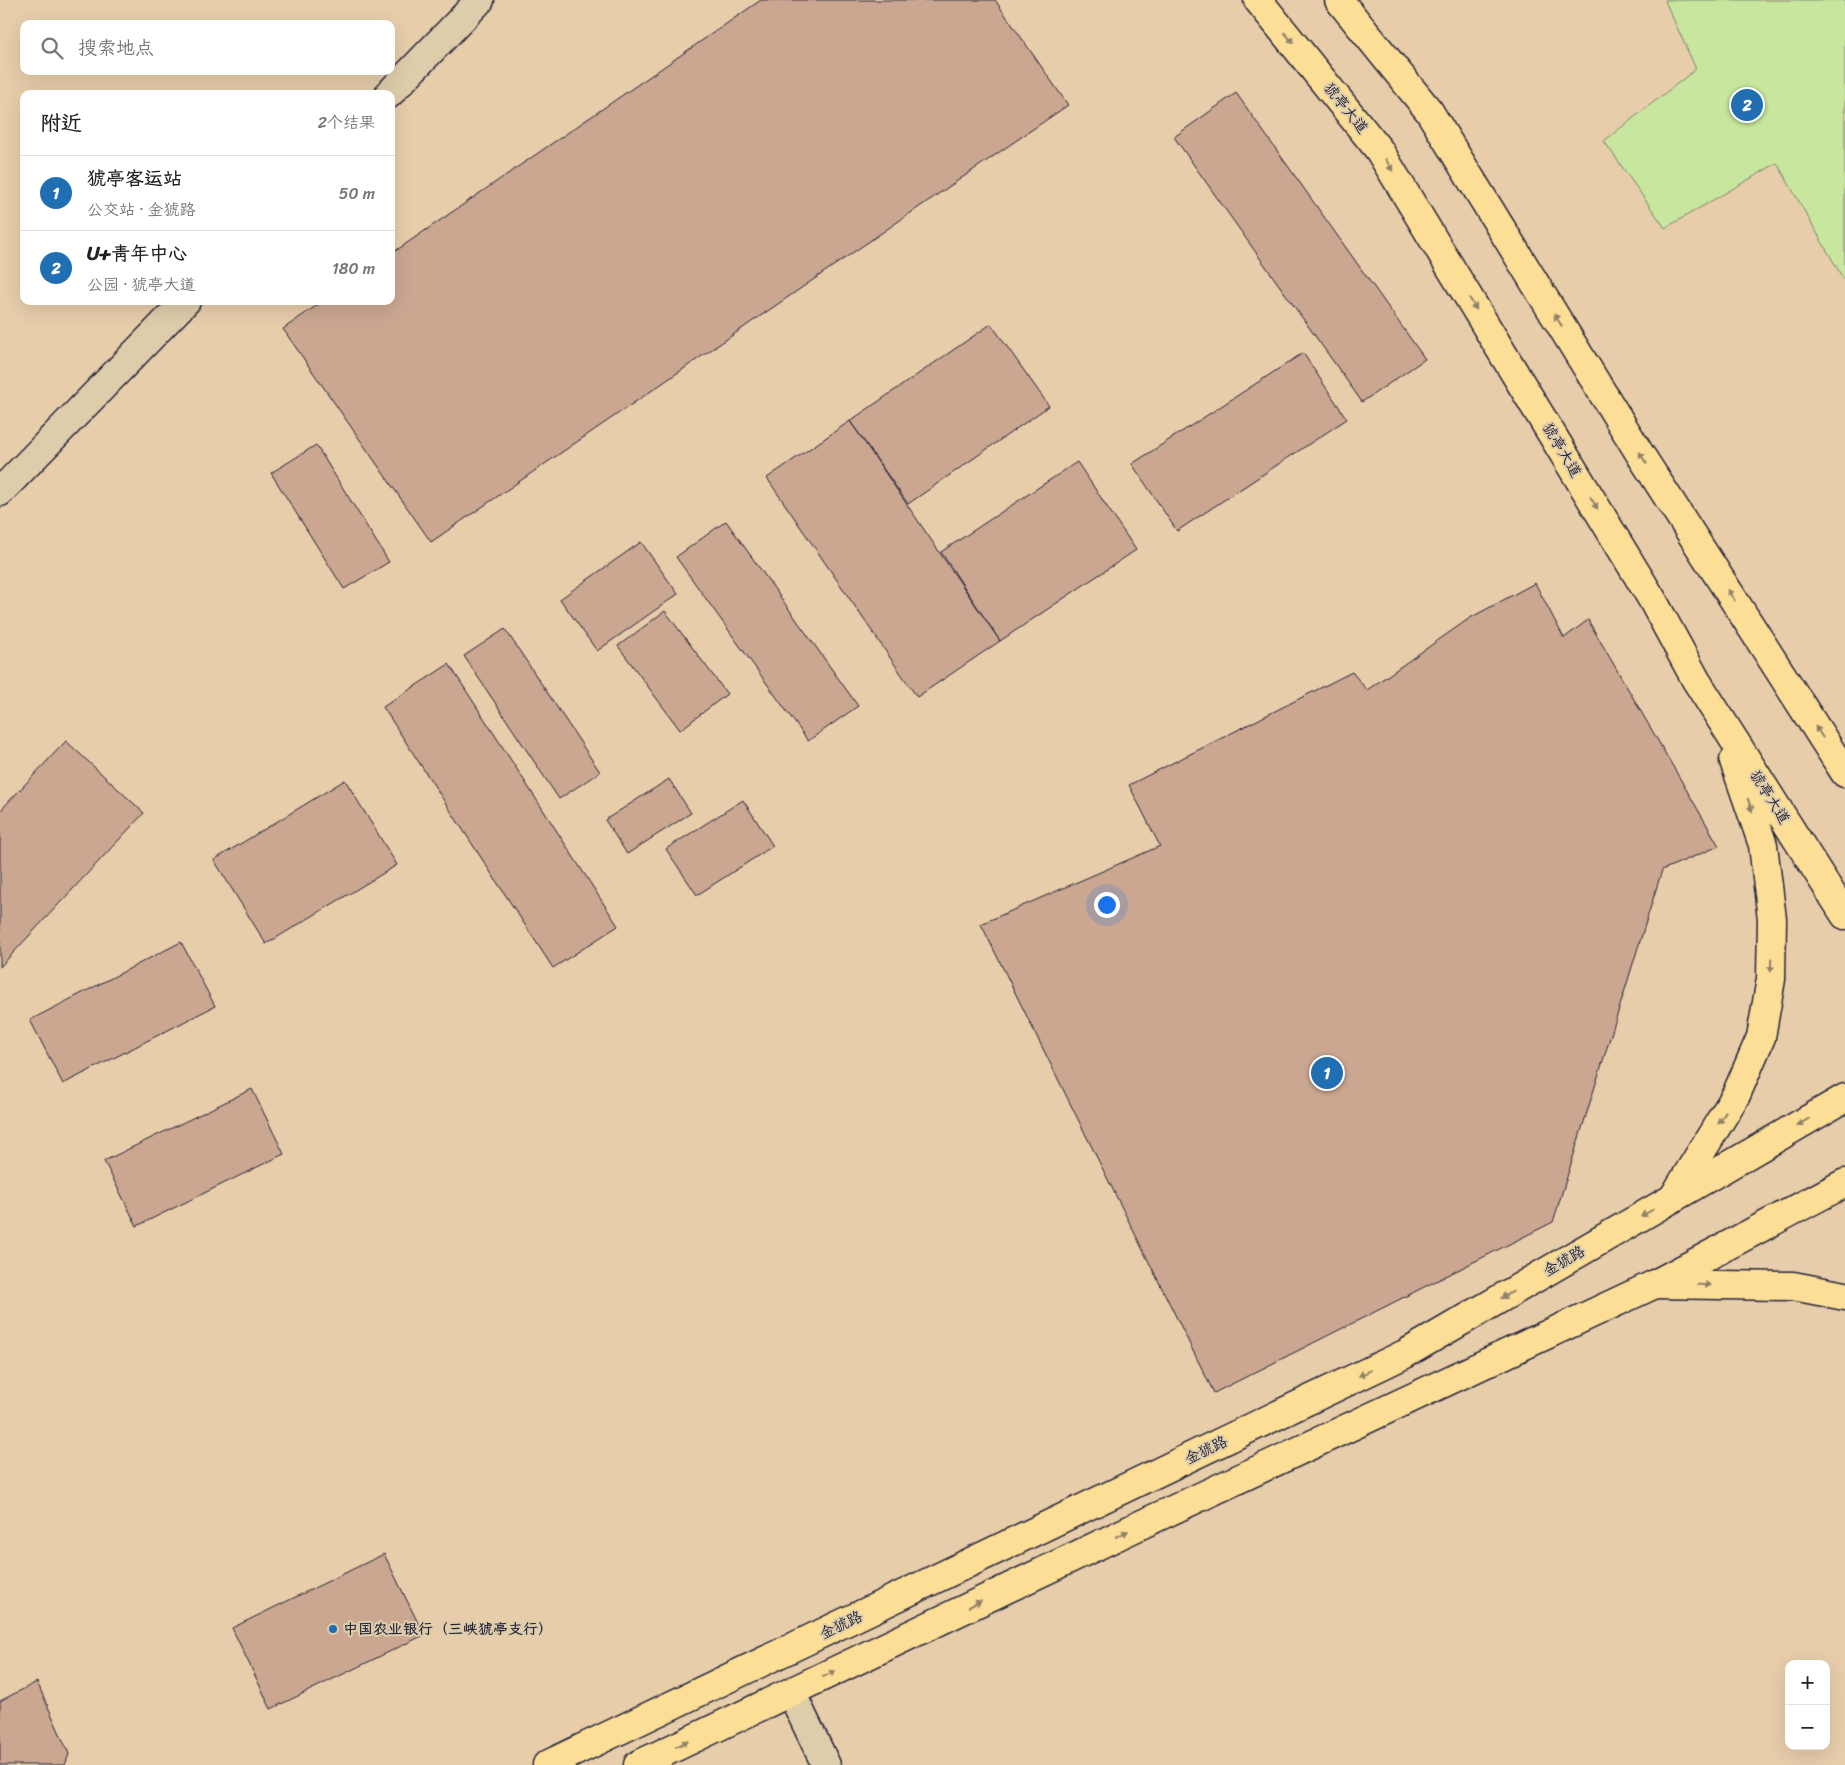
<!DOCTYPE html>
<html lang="zh">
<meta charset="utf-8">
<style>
:root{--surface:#fff;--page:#f6f6f6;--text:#222;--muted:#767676;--line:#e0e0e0;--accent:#1f6fb2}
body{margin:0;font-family:Sriracha,"LXGW WenKai TC",sans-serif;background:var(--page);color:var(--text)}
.controls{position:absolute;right:15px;bottom:15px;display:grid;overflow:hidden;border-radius:10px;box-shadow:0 5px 20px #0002}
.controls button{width:45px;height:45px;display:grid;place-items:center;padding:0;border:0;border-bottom:1px solid var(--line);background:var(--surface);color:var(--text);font:25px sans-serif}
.you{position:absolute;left:1106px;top:904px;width:18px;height:18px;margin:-12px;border:4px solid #fff;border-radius:50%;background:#1a73e8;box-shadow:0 0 0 8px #1a73e833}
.badge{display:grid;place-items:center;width:32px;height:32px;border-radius:50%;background:var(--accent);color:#fff;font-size:16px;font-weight:700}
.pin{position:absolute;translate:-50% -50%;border:2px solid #fff;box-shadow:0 1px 5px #0006}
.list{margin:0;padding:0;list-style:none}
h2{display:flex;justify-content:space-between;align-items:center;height:65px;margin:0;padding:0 20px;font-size:21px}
h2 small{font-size:16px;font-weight:400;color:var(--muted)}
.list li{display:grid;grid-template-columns:32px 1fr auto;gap:15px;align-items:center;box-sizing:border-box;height:75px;padding:0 20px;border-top:1px solid var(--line)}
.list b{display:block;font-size:19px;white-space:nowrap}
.list p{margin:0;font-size:16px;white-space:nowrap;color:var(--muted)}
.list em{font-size:16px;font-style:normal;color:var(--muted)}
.icon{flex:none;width:28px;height:28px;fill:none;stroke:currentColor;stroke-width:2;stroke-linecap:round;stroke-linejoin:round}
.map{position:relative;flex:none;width:1845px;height:1765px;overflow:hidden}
.search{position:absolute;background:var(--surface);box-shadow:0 5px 20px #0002;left:20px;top:20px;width:375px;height:55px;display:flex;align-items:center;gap:12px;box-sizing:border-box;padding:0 18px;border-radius:10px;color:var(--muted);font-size:19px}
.panel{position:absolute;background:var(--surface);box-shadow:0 5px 20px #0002;left:20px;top:90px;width:375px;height:215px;border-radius:10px}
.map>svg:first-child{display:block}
</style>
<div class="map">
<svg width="1845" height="1765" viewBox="0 0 1845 1765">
<rect width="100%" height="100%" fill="#e7cdaa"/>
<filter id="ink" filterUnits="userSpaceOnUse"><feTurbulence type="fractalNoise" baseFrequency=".02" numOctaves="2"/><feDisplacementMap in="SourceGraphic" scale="10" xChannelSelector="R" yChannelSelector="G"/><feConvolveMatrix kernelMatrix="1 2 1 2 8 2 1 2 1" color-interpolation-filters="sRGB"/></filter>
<g filter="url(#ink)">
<path fill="#c8e69d" stroke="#75846c" d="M1666,0H1845V282L1777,163L1665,228L1604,141L1696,69L1665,1Z"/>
<path fill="#cba792" stroke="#22223b" d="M761,0H995L1068,105L431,542L283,329L323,301H391V254Z
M1236,93L1425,359L1362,402L1174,137Z
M991,324L1049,406L908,504L850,421Z
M1303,353L1347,419L1177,531L1132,464Z
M850,421L1000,641L917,697L767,478Z
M316,445L389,562L344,589L271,473Z
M1077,462L1136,550L1000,641L941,552Z
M726,521L858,706L808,741L676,557Z
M641,542L678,594L597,651L560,599Z
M1535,583L1564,638L1588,620L1719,846L1662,870L1553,1222L1214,1393L981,924L1160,846L1129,785L1352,672L1367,690L1470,618Z
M665,611L727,694L680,730L618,646Z
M505,629L600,772L559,799L464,656Z
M449,664L618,926L553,968L383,707Z
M66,741L144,813L0,967V811Z
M669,779L691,813L627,854L605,820Z
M345,780L397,865L266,944L214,860Z
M743,800L773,846L697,895L666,849Z
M181,942L215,1006L63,1084L30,1020Z
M252,1089L284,1154L137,1226L104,1161Z
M384,1554L424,1635L271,1709L232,1628Z
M37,1682L69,1754L65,1765H0V1701Z"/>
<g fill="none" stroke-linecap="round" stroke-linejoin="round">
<defs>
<path id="minor" d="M389,94L480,0
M0,492L186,301
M791,1692L826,1765"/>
<path id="major" d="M547,1765L1405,1354L1845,1098
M638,1765L1136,1527L1655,1284L1845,1183"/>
<path id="highway" d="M1258,0L1379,150L1652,599L1696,680L1845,915
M1339,0L1429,111L1640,454L1845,773
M1673,1198L1736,1095L1761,1037L1771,979L1772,919L1763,845L1734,761
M1655,1284L1793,1286L1845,1296"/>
</defs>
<use href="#minor" stroke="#22223b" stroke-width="31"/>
<use href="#major" stroke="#22223b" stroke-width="31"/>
<use href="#highway" stroke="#22223b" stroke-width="31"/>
<use href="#minor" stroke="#decdaa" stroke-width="28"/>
<use href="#major" stroke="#fcde96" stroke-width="28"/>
<use href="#highway" stroke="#fcde96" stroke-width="28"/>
</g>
<defs><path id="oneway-solid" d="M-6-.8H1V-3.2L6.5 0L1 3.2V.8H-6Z" transform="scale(1.25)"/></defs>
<g fill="#8f8068">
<use href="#oneway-solid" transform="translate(1289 38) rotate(51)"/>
<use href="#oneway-solid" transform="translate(1389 165) rotate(59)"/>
<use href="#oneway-solid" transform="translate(1473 304) rotate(59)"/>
<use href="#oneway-solid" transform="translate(1558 320) rotate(-122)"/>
<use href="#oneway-solid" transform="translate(1643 458) rotate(-122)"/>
<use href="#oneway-solid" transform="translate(1594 503) rotate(59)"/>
<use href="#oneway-solid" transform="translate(1731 595) rotate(-123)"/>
<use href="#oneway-solid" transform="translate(1819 732) rotate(-123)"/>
<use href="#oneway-solid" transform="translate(1750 805) rotate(71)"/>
<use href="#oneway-solid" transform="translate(1771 965) rotate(92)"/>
<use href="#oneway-solid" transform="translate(1722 1118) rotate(122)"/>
<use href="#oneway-solid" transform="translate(1803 1122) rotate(150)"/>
<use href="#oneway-solid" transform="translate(1647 1213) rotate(150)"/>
<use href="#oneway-solid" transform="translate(1704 1285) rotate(1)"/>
<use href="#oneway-solid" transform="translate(1507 1295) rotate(150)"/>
<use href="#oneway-solid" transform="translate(1365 1373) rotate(154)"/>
<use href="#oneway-solid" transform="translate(1122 1534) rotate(-26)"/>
<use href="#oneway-solid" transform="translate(975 1604) rotate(-26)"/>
<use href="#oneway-solid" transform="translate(829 1674) rotate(-26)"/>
<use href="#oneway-solid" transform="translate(682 1744) rotate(-25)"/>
</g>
</g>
<circle fill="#1f6fb2" stroke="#decdaa" stroke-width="2" cx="333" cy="1629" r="5"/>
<g text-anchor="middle" stroke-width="4" stroke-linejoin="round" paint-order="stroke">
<g font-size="15" fill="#22223b" stroke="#decdaa">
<text transform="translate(1346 108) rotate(51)" y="5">猇亭大道</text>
<text transform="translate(1562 450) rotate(59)" y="5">猇亭大道</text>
<text transform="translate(1770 797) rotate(58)" y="5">猇亭大道</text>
<text transform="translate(1564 1261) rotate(-30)" y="5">金猇路</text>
<text transform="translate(1206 1450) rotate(-26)" y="5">金猇路</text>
<text transform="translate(841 1625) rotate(-26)" y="5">金猇路</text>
</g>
<g font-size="15" font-weight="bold" fill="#22223b" stroke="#decdaa" text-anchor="start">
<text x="343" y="1634">中国农业银行（三峡猇亭支行）</text>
</g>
</g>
</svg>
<div class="controls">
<button>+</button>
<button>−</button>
</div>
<div class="you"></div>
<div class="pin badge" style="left:1327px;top:1073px">1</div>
<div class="pin badge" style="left:1747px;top:105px">2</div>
<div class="search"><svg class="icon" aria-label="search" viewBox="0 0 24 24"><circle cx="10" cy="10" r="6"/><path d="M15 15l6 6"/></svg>搜索地点</div>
<section class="panel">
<h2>附近<small>2个结果</small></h2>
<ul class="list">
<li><span class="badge">1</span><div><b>猇亭客运站</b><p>公交站 · 金猇路</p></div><em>50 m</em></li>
<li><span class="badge">2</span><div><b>U+青年中心</b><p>公园 · 猇亭大道</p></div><em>180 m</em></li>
</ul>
</section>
</div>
